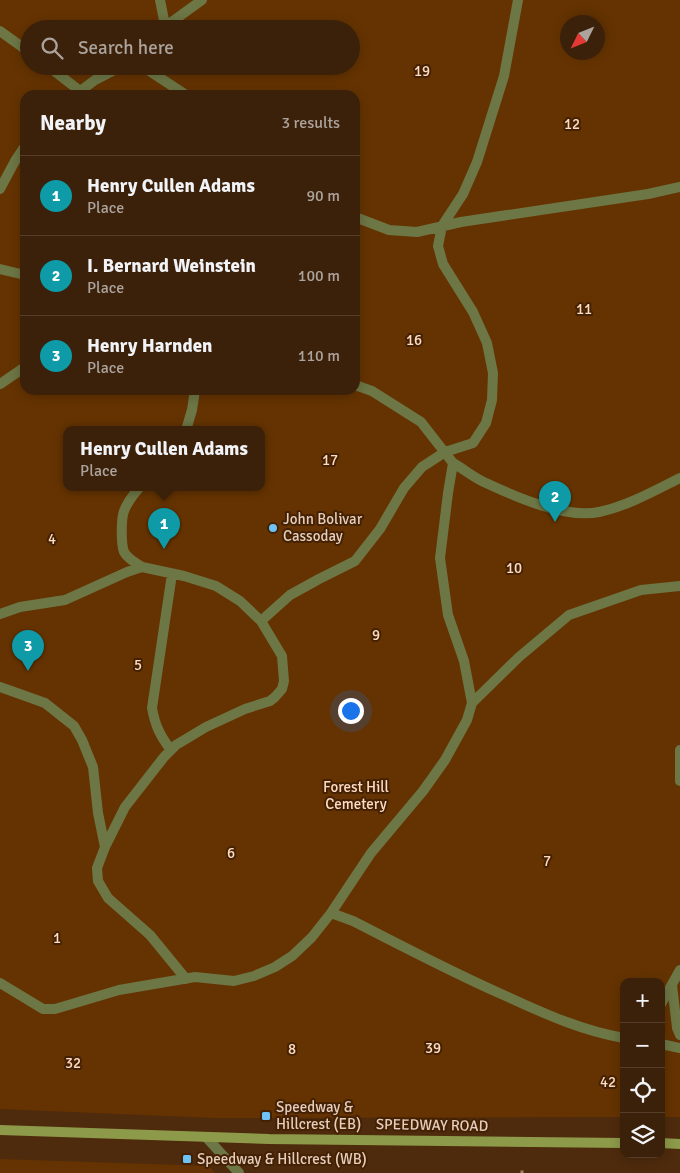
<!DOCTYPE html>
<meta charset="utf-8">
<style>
:root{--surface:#3b200a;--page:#422813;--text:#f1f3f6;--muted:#aca39c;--line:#543e2b;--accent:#1a73e8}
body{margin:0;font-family:Signika,sans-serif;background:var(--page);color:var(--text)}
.controls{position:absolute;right:15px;bottom:15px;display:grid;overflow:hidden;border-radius:10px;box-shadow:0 2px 12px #0003}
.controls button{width:45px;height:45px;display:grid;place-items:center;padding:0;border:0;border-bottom:1px solid var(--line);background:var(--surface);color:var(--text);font:25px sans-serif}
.compass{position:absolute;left:560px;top:15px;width:45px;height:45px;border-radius:50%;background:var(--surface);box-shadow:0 2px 12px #0003;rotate:227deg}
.you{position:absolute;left:350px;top:710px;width:18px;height:18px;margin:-12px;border:4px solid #fff;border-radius:50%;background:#1a73e8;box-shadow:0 0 0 8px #1a73e833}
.badge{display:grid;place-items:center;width:32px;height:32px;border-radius:50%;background:var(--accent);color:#fff;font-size:16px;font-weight:700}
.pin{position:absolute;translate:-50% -41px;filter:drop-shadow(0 1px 2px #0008)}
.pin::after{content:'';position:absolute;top:26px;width:18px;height:15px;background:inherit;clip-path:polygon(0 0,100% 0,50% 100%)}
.popup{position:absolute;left:63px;top:426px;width:202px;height:65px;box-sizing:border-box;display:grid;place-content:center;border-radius:10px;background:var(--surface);filter:drop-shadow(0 1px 4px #0005);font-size:16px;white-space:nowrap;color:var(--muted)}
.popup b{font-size:19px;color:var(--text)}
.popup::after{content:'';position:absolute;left:50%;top:100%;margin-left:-10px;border:10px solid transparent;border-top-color:var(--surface)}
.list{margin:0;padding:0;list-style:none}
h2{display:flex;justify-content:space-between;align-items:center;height:65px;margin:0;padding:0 20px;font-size:21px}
h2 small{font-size:16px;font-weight:400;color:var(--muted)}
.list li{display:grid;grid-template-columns:32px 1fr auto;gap:15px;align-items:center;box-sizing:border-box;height:80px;padding:0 20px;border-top:1px solid var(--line)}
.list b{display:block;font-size:19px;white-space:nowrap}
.list p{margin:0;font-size:16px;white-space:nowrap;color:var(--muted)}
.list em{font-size:16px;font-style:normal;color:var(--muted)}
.icon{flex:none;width:28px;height:28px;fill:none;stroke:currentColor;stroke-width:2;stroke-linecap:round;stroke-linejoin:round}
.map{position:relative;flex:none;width:680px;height:1173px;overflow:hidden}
.search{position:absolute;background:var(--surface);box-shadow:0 2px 12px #0003;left:20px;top:20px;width:340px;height:55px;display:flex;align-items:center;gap:12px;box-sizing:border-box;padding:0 18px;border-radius:28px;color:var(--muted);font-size:19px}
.panel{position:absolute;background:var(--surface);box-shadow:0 2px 12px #0003;left:20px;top:90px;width:340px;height:305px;border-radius:15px}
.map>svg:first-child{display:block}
</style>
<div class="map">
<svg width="680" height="1173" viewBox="0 0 680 1173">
<rect width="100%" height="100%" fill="#4f2b0d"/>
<path fill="#653301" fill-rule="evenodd" d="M0,0H680V1117H661V982H624V1117L215,1118L0,1109ZM568,22H598V52H568ZM29,29H351V66H29ZM25,95H355V390H25ZM66,430H262V488H66Z
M0,1159L209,1166L215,1173H0Z"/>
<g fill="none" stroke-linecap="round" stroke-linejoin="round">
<path stroke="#a0846d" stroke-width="3" stroke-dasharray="2.5 4" stroke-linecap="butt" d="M522,1173V1170"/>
<path stroke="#6d7645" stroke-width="10" d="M160,0L165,25
M162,29L202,0
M0,31L29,52
M48,66L80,91
M142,66L186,95
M75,95L95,80L122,66
M0,189L15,161L25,146
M355,217L389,230L417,232L461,222L648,194L680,187
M0,269L25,275
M0,384L25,367
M355,385L372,391L421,422L453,463L448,493L440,558L448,615L464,661L472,703
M186,430L192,410L195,390
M453,463C464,469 474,478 486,483C516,497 566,519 599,512C627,506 654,491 680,478
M139,488C133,495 127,503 124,511C121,519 121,544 124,552C128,559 136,563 142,567
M0,614L20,607L65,600L127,572L142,567L184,576L216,586L240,601L261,621L282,656L284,681L282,689L275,697L270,701L245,709L206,727L176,745L164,757L125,807L105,847
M261,621L290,595L319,579L355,561L380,529L404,488L422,467L445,452L473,443L486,423L492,400L493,373L487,343L473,312L443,264L438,246L442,226L463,194L477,162L504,76L518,0
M0,687L45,703L74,726L82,740L93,767L98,813L105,847L97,868L98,881L108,898L150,935L186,979
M171,750C160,736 155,725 152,708L172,574
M680,750V781
M331,913L353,921C404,947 455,974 508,997C545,1014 583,1031 624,1038
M0,983L43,1009H55L119,990L195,977L234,981L254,976L275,967L292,956L312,937L331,913L371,853L423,791L445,760L467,720L472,703L519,657L569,615L641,590L680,586
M672,985L677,1028L680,1035
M661,1004L680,970
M661,1044L680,1048"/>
<path stroke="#6d7645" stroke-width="10" d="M206,1137L239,1173"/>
<path stroke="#8d9a49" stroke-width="10" d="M0,1130L269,1139L624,1143
M661,1143L680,1144"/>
</g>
<g fill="#6fc2f4" stroke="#442102" stroke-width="2">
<circle cx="273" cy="528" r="5"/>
<rect x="261" y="1111" width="10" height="10" rx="2.5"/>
<rect x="182" y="1154" width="10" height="10" rx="2.5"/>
</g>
<g text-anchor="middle" stroke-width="4" stroke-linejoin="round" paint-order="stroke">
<g font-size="15" fill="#fedbc3" stroke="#442102">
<text x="422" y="76">19</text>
<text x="572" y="129">12</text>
<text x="584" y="314">11</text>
<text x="414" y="345">16</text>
<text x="330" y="465">17</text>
<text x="52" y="544">4</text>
<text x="514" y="573">10</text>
<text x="376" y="640">9</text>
<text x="138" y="670">5</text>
<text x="356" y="792">Forest Hill<tspan x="356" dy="17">Cemetery</tspan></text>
<text x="231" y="858">6</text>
<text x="547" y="866">7</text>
<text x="57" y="943">1</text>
<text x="433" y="1053">39</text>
<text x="292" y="1054">8</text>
<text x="73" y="1068">32</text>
<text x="608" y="1087">42</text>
</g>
<g font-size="15" fill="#e5cebe" stroke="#442102" text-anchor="start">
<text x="283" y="524">John Bolivar<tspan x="283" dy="17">Cassoday</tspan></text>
<text x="276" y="1112">Speedway &amp;<tspan x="276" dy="17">Hillcrest (EB)</tspan></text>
<text x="197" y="1164">Speedway &amp; Hillcrest (WB)</text>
</g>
<g font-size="15" fill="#e5cebe" stroke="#442102">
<text transform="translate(432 1125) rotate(1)" y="5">SPEEDWAY ROAD</text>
</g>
</g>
</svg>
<div class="controls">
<button>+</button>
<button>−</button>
<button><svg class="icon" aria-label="locate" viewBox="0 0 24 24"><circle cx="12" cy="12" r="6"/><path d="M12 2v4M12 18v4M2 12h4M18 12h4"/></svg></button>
<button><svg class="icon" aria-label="layers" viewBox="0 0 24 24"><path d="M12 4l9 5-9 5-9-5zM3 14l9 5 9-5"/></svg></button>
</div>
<svg class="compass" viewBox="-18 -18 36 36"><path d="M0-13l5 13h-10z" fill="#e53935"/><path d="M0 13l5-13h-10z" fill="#aca39c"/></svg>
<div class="you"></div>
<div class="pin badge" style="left:164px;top:549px;background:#0f9aa8">1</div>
<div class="popup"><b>Henry Cullen Adams</b>Place</div>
<div class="pin badge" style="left:555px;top:522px;background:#0f9aa8">2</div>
<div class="pin badge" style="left:28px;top:671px;background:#0f9aa8">3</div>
<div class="search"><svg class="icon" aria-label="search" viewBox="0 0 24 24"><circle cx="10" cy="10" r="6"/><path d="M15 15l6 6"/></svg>Search here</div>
<section class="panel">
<h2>Nearby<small>3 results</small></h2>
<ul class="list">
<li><span class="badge" style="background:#0f9aa8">1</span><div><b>Henry Cullen Adams</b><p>Place</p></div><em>90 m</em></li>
<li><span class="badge" style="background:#0f9aa8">2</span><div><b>I. Bernard Weinstein</b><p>Place</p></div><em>100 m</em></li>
<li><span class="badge" style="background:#0f9aa8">3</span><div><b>Henry Harnden</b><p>Place</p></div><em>110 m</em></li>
</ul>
</section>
</div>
